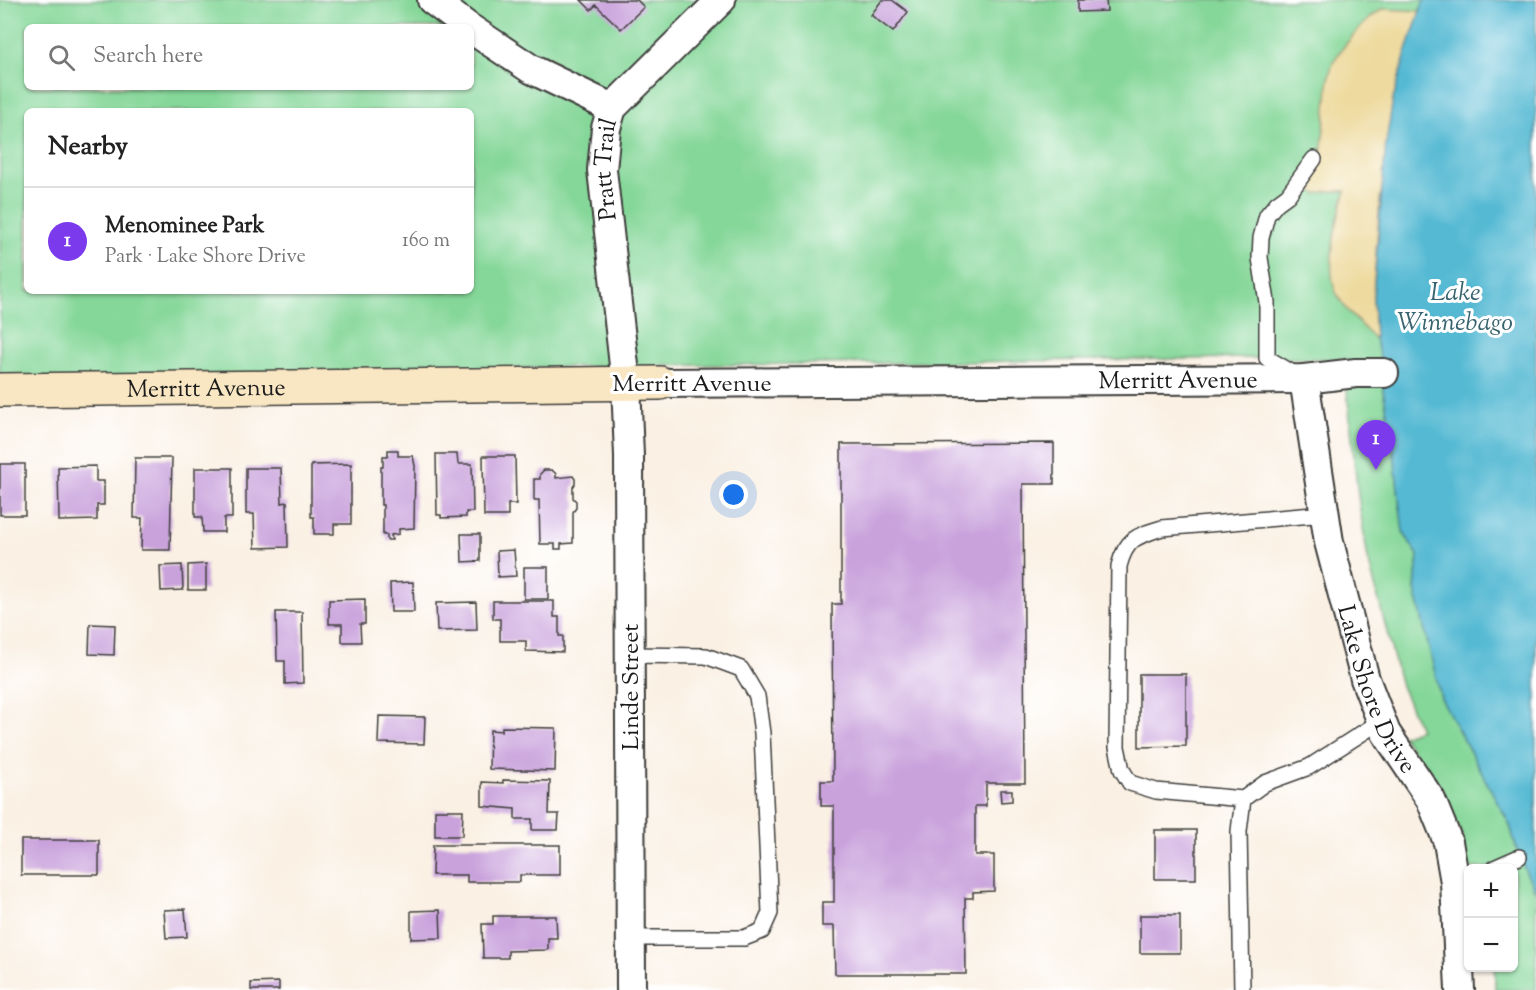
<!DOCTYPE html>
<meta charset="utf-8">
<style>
:root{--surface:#fff;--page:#f6f6f6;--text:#222;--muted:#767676;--line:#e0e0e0;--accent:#7c3aed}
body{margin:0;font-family:"Sorts Mill Goudy",serif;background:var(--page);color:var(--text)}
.controls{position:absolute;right:18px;bottom:18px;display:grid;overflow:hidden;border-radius:9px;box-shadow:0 2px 4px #0004}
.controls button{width:54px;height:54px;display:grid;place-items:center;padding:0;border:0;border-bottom:2px solid var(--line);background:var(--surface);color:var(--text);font:30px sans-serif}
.you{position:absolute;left:734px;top:495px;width:21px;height:21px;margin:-15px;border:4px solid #fff;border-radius:50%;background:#1a73e8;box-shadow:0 0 0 9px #1a73e833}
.badge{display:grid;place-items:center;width:39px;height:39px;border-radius:50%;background:var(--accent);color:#fff;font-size:20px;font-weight:700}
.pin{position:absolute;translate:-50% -50px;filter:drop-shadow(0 2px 3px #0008)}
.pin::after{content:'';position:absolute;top:32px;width:21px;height:18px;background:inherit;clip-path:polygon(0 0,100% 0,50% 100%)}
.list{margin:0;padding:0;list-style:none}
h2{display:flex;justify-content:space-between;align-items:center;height:78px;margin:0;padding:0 24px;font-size:26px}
h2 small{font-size:20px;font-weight:400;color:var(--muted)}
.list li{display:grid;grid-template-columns:39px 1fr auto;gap:18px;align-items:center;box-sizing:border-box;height:108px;padding:0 24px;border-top:2px solid var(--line)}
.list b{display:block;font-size:22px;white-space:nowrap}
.list p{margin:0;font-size:20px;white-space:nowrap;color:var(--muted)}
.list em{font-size:20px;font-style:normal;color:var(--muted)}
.icon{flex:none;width:33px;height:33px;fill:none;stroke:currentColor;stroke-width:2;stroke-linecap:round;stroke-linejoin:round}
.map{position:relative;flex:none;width:1536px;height:990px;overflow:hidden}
.search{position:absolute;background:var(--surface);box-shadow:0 2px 4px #0004;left:24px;top:24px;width:450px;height:66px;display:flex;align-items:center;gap:15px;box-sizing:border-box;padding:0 21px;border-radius:9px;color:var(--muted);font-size:22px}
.panel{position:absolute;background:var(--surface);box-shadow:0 2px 4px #0004;left:24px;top:108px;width:450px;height:186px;border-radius:9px}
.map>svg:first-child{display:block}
</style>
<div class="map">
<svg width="1536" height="990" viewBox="0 0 1536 990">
<rect width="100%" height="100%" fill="#fff"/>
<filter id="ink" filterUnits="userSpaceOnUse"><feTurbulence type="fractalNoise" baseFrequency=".0167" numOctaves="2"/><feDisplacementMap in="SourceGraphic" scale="12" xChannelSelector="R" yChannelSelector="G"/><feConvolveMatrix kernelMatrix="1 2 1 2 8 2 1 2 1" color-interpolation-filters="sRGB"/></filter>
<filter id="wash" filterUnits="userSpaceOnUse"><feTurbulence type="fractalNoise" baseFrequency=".008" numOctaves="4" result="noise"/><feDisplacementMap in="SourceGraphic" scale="24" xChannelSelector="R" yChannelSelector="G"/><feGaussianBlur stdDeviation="1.35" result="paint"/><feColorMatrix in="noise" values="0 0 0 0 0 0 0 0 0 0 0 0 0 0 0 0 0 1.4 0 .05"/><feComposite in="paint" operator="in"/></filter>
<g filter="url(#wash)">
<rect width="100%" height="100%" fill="#faf0e3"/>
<path fill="#85d799" stroke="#507a5a" stroke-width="1.5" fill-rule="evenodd" d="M0,0H1424L1420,11L1383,390L1393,445L1403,532L1418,555L1415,589L1441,698L1510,825L1519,857L1536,892V990H1495V968H1514V868H1468V880L1462,836L1440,786L1402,736L1420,729L1401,686L1368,559L1358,496L1347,391L1346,359L1259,358L562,367L0,387ZM27,27H471V87H27ZM27,111H471V291H27Z"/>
<path fill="#eeda9e" stroke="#857b5d" stroke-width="1.5" d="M1383,9L1420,11L1406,53L1380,199L1373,296L1375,339C1361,325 1345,311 1336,292C1325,267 1337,216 1346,191H1327L1317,194L1311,190C1322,166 1324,127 1327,99C1328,88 1328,74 1333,63C1338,53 1345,45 1352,37C1361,26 1371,16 1383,9Z"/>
<path fill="#55b9d3" stroke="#386a78" stroke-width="1.5" d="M1424,0H1536V893L1519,857L1510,825L1441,698L1415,589L1418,555L1403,532L1393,445L1383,390L1384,373L1375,339L1373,296L1386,143L1393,99L1406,53Z"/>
<g id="blocks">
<path fill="#c9a2dc" d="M581,0H637L644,7L621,29L596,5L591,10Z
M882,0H892L908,12L893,32L871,15Z
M1078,0H1106L1107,11L1078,12Z
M1054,443V484H1023L1025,783H986V806H975V855H994V891L973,892V898H965L966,974H835L834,926H822V902H834V806H821V781H833L832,604H841V444Z
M388,450H398V456H413L415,466L414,528L399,529V534L391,535L392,540H387V535H383V505H381V467H383V456H388Z
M436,454H457L458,464H472L473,512H466V517L441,518V515H437Z
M483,456H515L516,504H508V516H484Z
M135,458H172L170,550H141L142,518H134Z
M0,464H25V515H0Z
M351,464V524H334V534H314V517H311V465Z
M96,466V481H104V505H97V520L59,521L58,467Z
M195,468H232V518H224V532H203L202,517H195Z
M246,468H281L282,503L287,502L288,547L255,548L254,514H246Z
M544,470H552L556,474V478L573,476L575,479V484L573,487V498L576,501V508L573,512V543L561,544V549H555V544H540L539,500H534V479H540V474Z
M461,534H480V561L462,562Z
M514,550L516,576L498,577L497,551Z
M206,564V590H188V565Z
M182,565L183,590L161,591L160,566Z
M524,567H548V599H524Z
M413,582L414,612H391L390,583Z
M365,599V624H360L361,642H342V624H329V600Z
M493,601H554V617H559V636H563V652L526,651V641H500V619H493Z
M476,602L477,630L437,631L436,603Z
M276,612H302L303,683L285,684V661H277Z
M90,624L115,625L114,655L89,654Z
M1139,674H1186V746L1139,747Z
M379,716L425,717L424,744L378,743Z
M502,727L556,728L555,771L489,769L490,730L502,731Z
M503,780L550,781L549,814H559L558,830H532V819H515V809L482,806V782L503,783Z
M1000,790H1012V801L1001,802Z
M435,810H463L462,836H435Z
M1155,830H1196V879H1155Z
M21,840H99V875H21Z
M433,845H560V875H520V882H467V875H432Z
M185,909L187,937L166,938L164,910Z
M440,910L441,938L411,939V911Z
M1140,915H1180V953H1140Z
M493,916H556L557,938H548V950L508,951V958H483L482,924H493Z
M279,982V990H251V983Z"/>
</g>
</g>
<g filter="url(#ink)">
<use href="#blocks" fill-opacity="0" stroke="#3d3c3a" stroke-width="1.5"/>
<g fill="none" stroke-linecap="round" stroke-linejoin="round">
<defs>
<path id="lane" d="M1296,375L1267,358V302L1260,258L1261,238L1267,215L1277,203L1288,195L1314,159
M630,655L706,656L741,669L757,696L762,733L770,913L762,931L744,938H631
M1243,799L1156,791L1130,783L1122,770L1117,747L1119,566C1126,539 1136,536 1162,528L1325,514
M1494,868L1519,857
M1242,990L1239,831L1243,799L1265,783L1309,767L1381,721"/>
<g id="street">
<path d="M432,0L468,27"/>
<path d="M471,29L531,69L612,108"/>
<path id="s1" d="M1304,379L1329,542L1365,679L1386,733L1431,800L1448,842L1455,882L1460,990"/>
<path id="s2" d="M660,383L1304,379L1356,373H1384"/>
<path id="s3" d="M631,990L629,456L626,383L602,170L606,128L612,108L721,0"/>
</g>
<g id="secondary">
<path id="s4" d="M0,390L660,383"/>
</g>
</defs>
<use href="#lane" stroke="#3d3c3a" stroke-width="18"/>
<use href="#street" stroke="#3d3c3a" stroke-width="32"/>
<use href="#secondary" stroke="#3d3c3a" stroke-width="36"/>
<use href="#lane" stroke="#fff" stroke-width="15"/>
<use href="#street" stroke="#fff" stroke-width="28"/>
<use href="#secondary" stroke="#f9e7c3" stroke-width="33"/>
</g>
</g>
<g text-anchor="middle" stroke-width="6" stroke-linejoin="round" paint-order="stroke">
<g font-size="24" fill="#1c1c1c" stroke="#fff">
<text dy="8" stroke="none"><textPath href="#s3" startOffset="822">Pratt Trail</textPath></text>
<text dy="8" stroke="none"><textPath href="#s2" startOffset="518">Merritt Avenue</textPath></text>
<text x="692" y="391">Merritt Avenue</text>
<text dy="8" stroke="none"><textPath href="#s4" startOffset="206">Merritt Avenue</textPath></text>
<text transform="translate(630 687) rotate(-90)" y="8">Linde Street</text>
<text dy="8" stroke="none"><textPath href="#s1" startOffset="320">Lake Shore Drive</textPath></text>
</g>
<g font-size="26" font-style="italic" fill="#36636e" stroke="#fff">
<text x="1455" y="300">Lake<tspan x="1455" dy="30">Winnebago</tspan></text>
</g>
</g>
</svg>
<div class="controls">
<button>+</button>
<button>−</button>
</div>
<div class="you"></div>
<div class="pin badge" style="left:1376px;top:470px">1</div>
<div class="search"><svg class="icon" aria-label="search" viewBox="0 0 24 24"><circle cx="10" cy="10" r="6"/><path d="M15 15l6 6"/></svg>Search here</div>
<section class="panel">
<h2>Nearby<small></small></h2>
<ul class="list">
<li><span class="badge">1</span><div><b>Menominee Park</b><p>Park · Lake Shore Drive</p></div><em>160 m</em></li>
</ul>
</section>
</div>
